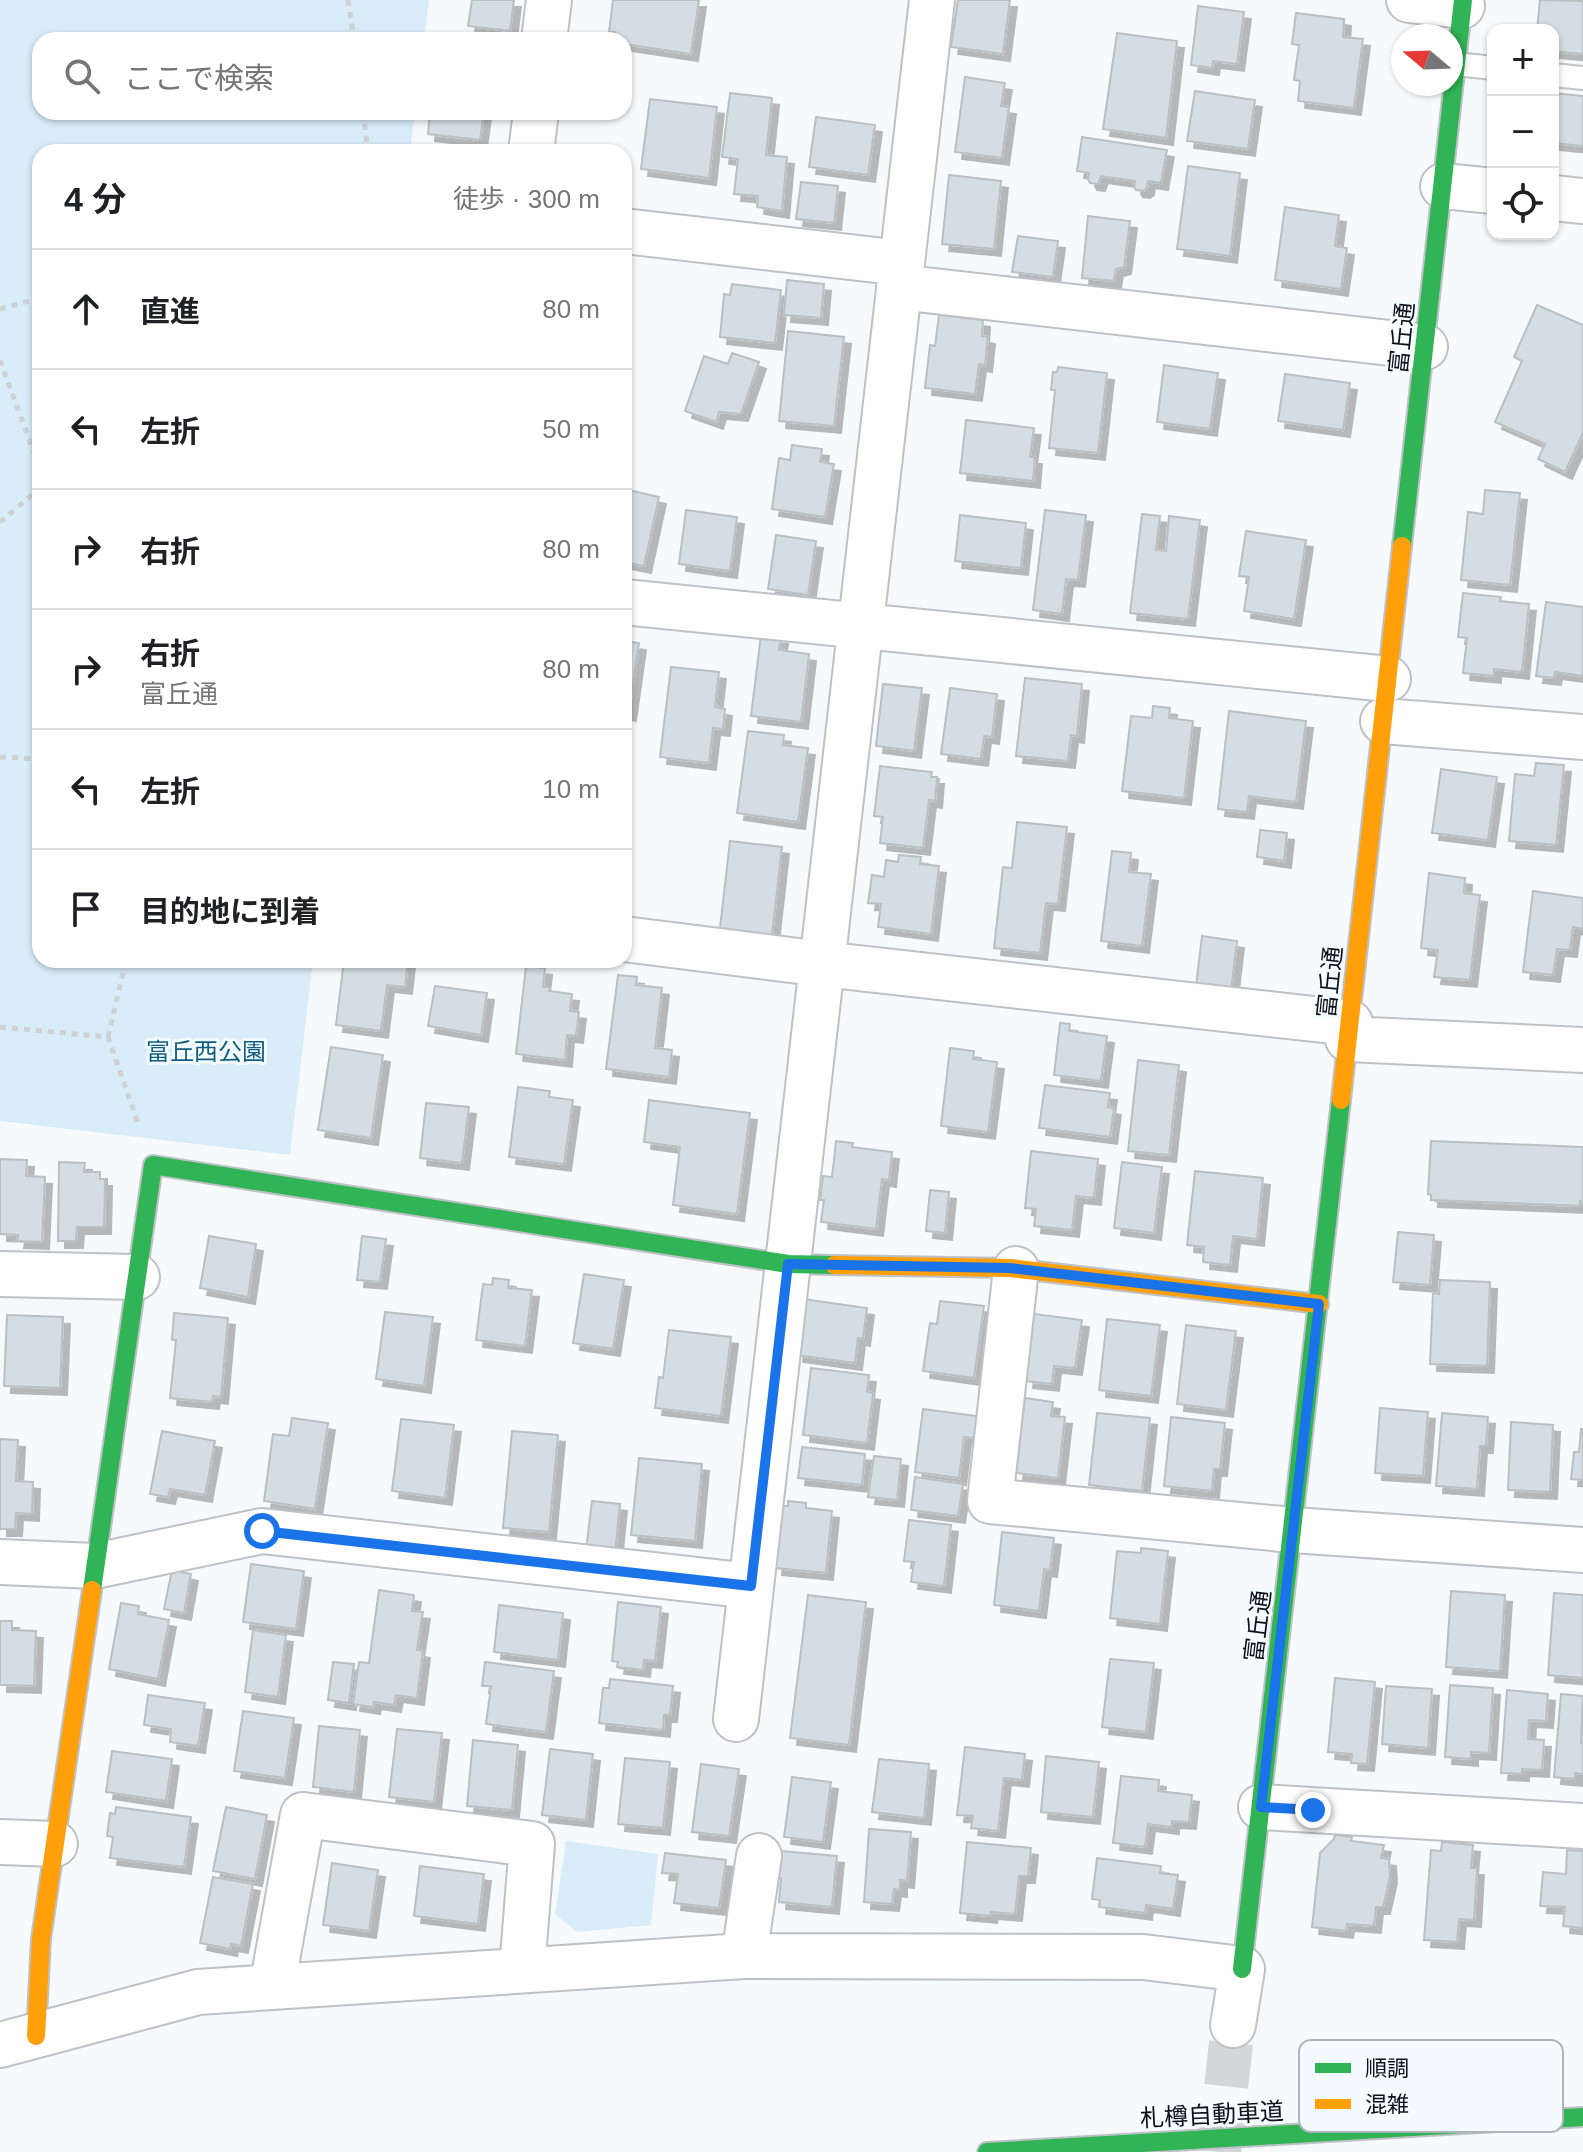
<!DOCTYPE html>
<html lang="ja">
<meta charset="utf-8">
<style>
:root{--surface:#fff;--page:#f2f2f2;--text:#202124;--muted:#757577;--line:#e0e0e0}
body{margin:0;font-family:Helvetica,"Noto Sans JP",sans-serif;background:var(--page);color:var(--text)}
.controls{position:absolute;right:24px;top:24px;display:grid;overflow:hidden;border-radius:16px;box-shadow:0 2px 6px #0004}
.controls button{width:72px;height:72px;display:grid;place-items:center;padding:0;border:0;border-bottom:2px solid var(--line);background:var(--surface);color:var(--text);font:40px sans-serif}
.compass{position:absolute;left:1391px;top:24px;width:72px;height:72px;border-radius:50%;background:var(--surface);box-shadow:0 2px 6px #0004;rotate:289deg}
.stop{position:absolute;width:24px;height:24px;margin:-18px;border:6px solid #1a73e8;border-radius:50%;background:#fff}
.stop.end{background:#1a73e8;border-color:#fff;box-shadow:0 2px 8px #0008}
.list{margin:0;padding:0;list-style:none}
h2{display:flex;justify-content:space-between;align-items:center;height:104px;margin:0;padding:0 32px;font-size:34px}
h2 small{font-size:26px;font-weight:400;color:var(--muted)}
.list li{display:grid;grid-template-columns:52px 1fr auto;gap:24px;align-items:center;box-sizing:border-box;height:120px;padding:0 32px;border-top:2px solid var(--line)}
.list b{display:block;font-size:30px;white-space:nowrap}
.list p{margin:0;font-size:26px;white-space:nowrap;color:var(--muted)}
.list em{font-size:26px;font-style:normal;color:var(--muted)}
.icon{flex:none;width:44px;height:44px;fill:none;stroke:currentColor;stroke-width:2;stroke-linecap:round;stroke-linejoin:round}
.map{position:relative;flex:none;width:1583px;height:2152px;overflow:hidden}
.search{position:absolute;background:var(--surface);box-shadow:0 2px 6px #0004;left:32px;top:32px;width:600px;height:88px;display:flex;align-items:center;gap:20px;box-sizing:border-box;padding:0 28px;border-radius:24px;color:var(--muted);font-size:30px}
.panel{position:absolute;background:var(--surface);box-shadow:0 2px 6px #0004;left:32px;top:144px;width:600px;height:824px;border-radius:24px}
.map>svg:first-child{display:block}
</style>
<div class="map">
<svg width="1583" height="2152" viewBox="0 0 1583 2152">
<defs>
<filter id="shadow"><feDropShadow dx="7" dy="7" stdDeviation="0" flood-color="#0004"/></filter>
</defs>
<rect width="100%" height="100%" fill="#f7fafc"/>
<path fill="#d8ecf9" d="M0,0H429L424,40H40V112H415L410,152H40V960H313L290,1155L0,1121Z
M566,1841L658,1854L651,1925L577,1932L555,1914Z"/>
<path fill="#d3dde3" stroke="#babfc2" stroke-width="2" filter="url(#shadow)" d="M472,0H514L510,31L468,26Z
M613,0H699L691,54L624,44V40H614L615,32H609Z
M958,0H1010L1003,54L951,47Z
M1540,0L1583,1V54L1553,51V30H1537Z
M1198,6L1244,12L1237,64L1213,61L1212,68L1191,65Z
M1296,13L1344,19L1343,37L1363,39L1354,108L1298,101L1300,81L1294,80L1299,45L1292,44Z
M1117,33L1177,41L1166,138L1103,129Z
M965,77L1005,83L1001,106L1009,107L1002,158L955,152Z
M1195,91L1255,100L1248,149L1187,141Z
M730,93L772,98L766,155L787,157L782,211L757,207L758,196L734,194L738,159L722,157Z
M1553,93L1583,96V146L1553,143Z
M650,99L717,107L709,178L641,169Z
M430,112H484L480,140L428,134Z
M816,117L875,125L868,175L809,167Z
M1082,137L1167,150L1161,183L1148,181L1147,188L1143,191L1136,190L1134,187L1135,181L1101,176L1098,184L1090,183L1088,179L1089,173L1077,171Z
M1188,166L1240,173L1230,256L1177,249Z
M949,175L1001,181L994,249L942,244Z
M801,182L838,186L834,223L796,219Z
M1285,207L1339,215L1335,246L1347,248L1341,289L1275,280Z
M1088,216L1130,221L1124,267L1116,269L1114,281L1082,278Z
M1018,236L1058,241L1053,277L1012,272Z
M787,280L824,284L821,318L784,315Z
M732,284L781,290L775,343L720,337L724,294L730,295Z
M1537,305L1583,325V433L1565,472L1538,459L1545,444L1495,422L1522,361L1514,357Z
M939,315L983,320L982,336L988,337L985,365L979,364L975,394L925,388L930,345L935,346Z
M788,331L844,337L834,426L779,421Z
M732,353L759,362L741,414L719,412L716,422L685,411L704,356L728,364Z
M1164,365L1218,373L1210,429L1157,422Z
M1058,367L1107,373L1098,453L1049,448L1055,390H1051L1053,372H1057Z
M1285,374L1350,383L1343,430L1278,421Z
M966,420L1034,428L1030,457H1035L1033,481L960,473Z
M792,445L822,449L820,462L834,464L825,517L772,509L779,458L790,460Z
M624,489L659,497L644,566L624,562Z
M1485,490L1520,493L1510,585L1461,580L1468,512L1483,514Z
M686,510L737,517L730,571L679,564Z
M1045,510L1086,515L1078,580L1066,579L1062,614L1033,610Z
M1142,514L1160,516L1156,550L1166,551L1169,516L1200,520L1188,619L1130,613Z
M960,515L1026,523L1021,568L955,561Z
M1246,531L1306,540L1294,619L1244,611L1249,577L1239,576Z
M776,535L816,541L808,595L768,589Z
M1463,593L1501,597L1500,601L1529,604L1522,672L1494,669V676L1463,673L1467,638L1458,637Z
M1546,602L1583,607V676L1555,672L1554,678L1536,676Z
M761,635L781,637L779,650L809,654L801,722L751,716Z
M624,641L639,643L629,714L624,713Z
M671,667L719,672L715,707L725,709L723,729L713,728L709,763L660,757Z
M1025,678L1082,684L1077,736L1071,735L1068,761L1016,756Z
M883,684L922,688L914,751L876,746Z
M950,688L997,694L992,737L984,736L981,759L941,754Z
M1153,706L1170,708L1169,718L1193,721L1184,798L1122,791L1131,716L1152,718Z
M1229,711L1306,721L1296,802L1249,796L1247,812L1218,809Z
M748,731L784,735L783,745L808,748L798,822L737,813Z
M1536,763L1564,765L1556,845L1509,841L1515,774L1534,776Z
M880,766L932,772L931,777H937L935,801L929,800L923,848L880,843L883,817L874,816Z
M1441,769L1497,777L1488,840L1432,833Z
M1017,822L1067,827L1058,904L1046,903L1040,953L994,948L1003,867L1012,868Z
M1260,830L1287,833L1284,861L1257,857Z
M730,841L782,847L772,935L720,928Z
M1112,851L1131,853L1129,872L1151,874L1142,946L1101,941Z
M899,855L921,857L920,864L939,866L931,934L878,927L881,904L868,903L872,875L884,877L886,860L898,862Z
M1429,873L1465,878L1464,893L1480,895L1470,980L1434,977L1438,950L1421,948Z
M1533,891L1583,898V929L1573,927L1570,950L1557,949L1553,975L1523,972Z
M1202,936L1237,941L1231,991L1196,986Z
M344,960H408L405,987L387,985L381,1031L336,1025Z
M526,966L545,968L543,987H550L549,991L572,994L570,1011L579,1012L576,1036L567,1035L565,1060L516,1054Z
M618,975L637,977L636,985L662,988L655,1048L672,1050L669,1077L606,1069Z
M435,986L487,993L481,1035L428,1026Z
M1060,1023L1070,1024L1069,1031L1107,1036L1101,1081L1054,1075Z
M331,1047L383,1055L371,1138L318,1130Z
M950,1048L974,1051L973,1059L997,1062L988,1132L941,1126Z
M1138,1060L1179,1065L1169,1155L1128,1151Z
M1045,1085L1110,1093L1108,1107L1114,1108L1110,1137L1039,1128Z
M518,1087L550,1091L549,1097L573,1100L564,1164L509,1157Z
M649,1100L750,1113L737,1214L673,1205L680,1147L644,1142Z
M426,1103L469,1107L462,1163L420,1158Z
M836,1141L853,1143L852,1147L892,1152L889,1180L882,1179L876,1229L821,1222L824,1200H820L823,1176L832,1177Z
M1431,1141L1583,1147V1202L1580,1201V1206L1431,1200V1195L1428,1194Z
M1031,1151L1098,1159L1094,1198L1076,1196L1072,1230L1034,1226L1036,1209L1025,1208Z
M0,1159L27,1160L26,1176L45,1177L42,1242L17,1241L18,1235L0,1234Z
M59,1162L85,1163L84,1172H100V1179H105L104,1227H77L76,1241H58Z
M1122,1162L1162,1167L1154,1233L1114,1228Z
M1195,1171L1263,1178L1257,1239L1233,1236L1230,1265L1203,1262L1204,1247L1187,1245Z
M930,1190L949,1192L945,1233L926,1231Z
M1398,1232L1434,1235L1430,1285L1393,1282Z
M209,1236L256,1244L248,1297L200,1288Z
M362,1236L386,1239L380,1282L357,1280Z
M584,1274L624,1280L613,1349L573,1343Z
M493,1278L509,1280L508,1288L532,1290L525,1346L476,1340L483,1284L492,1285Z
M1440,1280L1490,1282L1487,1366L1430,1364L1433,1293L1439,1294Z
M803,1299L867,1308L863,1339L858,1338L855,1363L796,1355Z
M940,1301L984,1306L974,1378L923,1371L930,1323L937,1324Z
M385,1312L433,1317L424,1386L376,1379Z
M174,1313L228,1318L221,1397L213,1396L212,1402L170,1398L176,1340H172Z
M1034,1314L1082,1320L1075,1368L1054,1366L1052,1384L1026,1381Z
M7,1315L63,1317L60,1388L4,1386Z
M1107,1319L1160,1325L1151,1396L1099,1390Z
M1186,1325L1236,1331L1226,1410L1177,1404Z
M669,1330L731,1337L721,1416L655,1408L659,1377L663,1378Z
M811,1368L869,1375L867,1392L873,1393L867,1443L803,1435Z
M1025,1398L1053,1402L1051,1416L1065,1417L1058,1478L1016,1473Z
M1380,1408L1428,1412L1423,1476L1375,1473Z
M923,1409L977,1416L974,1438L964,1437L959,1478L915,1472Z
M1097,1413L1150,1418L1142,1491L1089,1485Z
M1442,1413L1488,1417L1486,1446H1480L1477,1489L1436,1486Z
M1171,1417L1225,1423L1220,1469H1214L1212,1491L1164,1486Z
M292,1418L328,1423L315,1509L264,1501L273,1434L289,1436Z
M401,1419L454,1425L445,1498L392,1491Z
M1511,1422L1553,1425L1550,1492L1508,1490Z
M1581,1429H1583V1480L1571,1479L1574,1452H1579Z
M162,1431L215,1441L205,1495L170,1489L168,1497L150,1494Z
M512,1431L558,1435L549,1532L503,1528Z
M0,1439L18,1440L16,1481L33,1482L32,1514L16,1513L15,1529H0Z
M802,1447L865,1454L862,1485L798,1478Z
M874,1456L901,1459L897,1500L868,1497Z
M639,1458L702,1464L695,1541L631,1535Z
M915,1477L963,1484L958,1516L911,1510Z
M592,1501L620,1504L615,1553L586,1550Z
M788,1501L806,1503V1508L832,1511L826,1573L775,1568L781,1506H788Z
M909,1520L951,1525L944,1586L911,1582L914,1562L904,1561Z
M1002,1532L1054,1538L1050,1570L1044,1569L1039,1611L994,1605Z
M1141,1548L1168,1551L1160,1624L1110,1618L1117,1551L1141,1553Z
M251,1564L304,1571L296,1629L243,1622Z
M172,1570L191,1574L184,1613L164,1609Z
M379,1590L414,1595L412,1611L423,1612L417,1650L423,1651L417,1698L396,1695L394,1705L374,1702L373,1707L353,1704L359,1662L369,1663Z
M1451,1591L1505,1595L1500,1671L1446,1667Z
M1554,1593L1583,1595V1678L1548,1675Z
M808,1595L866,1602L849,1745L790,1738Z
M618,1602L661,1607L655,1661L644,1660L643,1670L617,1667L618,1662L612,1661Z
M121,1603L139,1606L138,1614L169,1620L158,1679L109,1669Z
M499,1605L563,1613L558,1660L494,1652Z
M0,1621H12V1630L36,1631L34,1686L0,1685Z
M253,1630L286,1635L278,1697L245,1692Z
M1110,1659L1154,1663L1146,1732L1102,1727Z
M333,1662L354,1664L349,1703L328,1700Z
M485,1662L554,1671L546,1732L486,1724L491,1686H482Z
M1335,1678L1375,1682L1367,1764L1351,1763L1352,1754L1328,1752Z
M610,1679L673,1686L670,1715H664L663,1730L599,1723L603,1688H609Z
M1450,1685L1493,1688L1489,1753L1471,1752V1759L1445,1757Z
M1386,1686L1432,1689L1428,1748L1382,1744Z
M1507,1690L1548,1694L1546,1721L1529,1720L1528,1739L1544,1740L1542,1770L1522,1769V1774L1501,1773Z
M1561,1694L1583,1696L1581,1743H1583V1774L1575,1773V1779L1554,1777Z
M148,1695L205,1703L198,1746L170,1742L171,1729L144,1725Z
M243,1711L294,1718L285,1778L234,1771Z
M319,1726L360,1730L354,1792L313,1787Z
M397,1729L442,1733L434,1802L389,1797Z
M473,1740L518,1745L512,1810L467,1806Z
M965,1747L1025,1754L1022,1780L1004,1778L998,1831L971,1828L973,1816L957,1815Z
M550,1749L593,1754L586,1820L542,1815Z
M112,1751L172,1759L166,1801L106,1792Z
M1046,1756L1099,1762L1093,1817L1041,1812Z
M625,1758L670,1762L663,1828L618,1824Z
M879,1759L929,1764L924,1818L872,1812Z
M701,1764L739,1769L729,1836L692,1832Z
M1121,1776L1159,1780L1158,1791L1192,1795L1189,1822L1172,1821V1827L1148,1824L1145,1847L1113,1843Z
M792,1777L831,1782L823,1842L784,1837Z
M116,1807L191,1817L184,1867L110,1858L113,1837L107,1836L110,1813L115,1814Z
M226,1807L267,1815L255,1879L213,1871Z
M869,1829L911,1832L907,1881L900,1880V1890L894,1889L892,1904L864,1902Z
M1335,1835L1352,1837L1351,1841L1384,1845L1381,1858L1389,1859L1390,1876L1383,1907H1376L1374,1926L1347,1924L1346,1931L1312,1927L1320,1853L1334,1839Z
M967,1842L1031,1848L1028,1876H1019L1015,1914L991,1912L990,1916L960,1913Z
M1442,1842L1473,1845L1471,1868H1477L1474,1920L1459,1919L1457,1942L1424,1940L1431,1850L1441,1851Z
M1567,1850L1583,1851V1928L1563,1926L1565,1907L1540,1906L1543,1872L1566,1874Z
M781,1851L837,1856L832,1907L779,1902L781,1878H778Z
M665,1853L726,1860L719,1908L674,1903L678,1874L662,1873Z
M1097,1858L1161,1866L1160,1873L1178,1875L1173,1909L1146,1905L1145,1913L1099,1907L1100,1900L1092,1899Z
M332,1863L378,1870L369,1931L323,1925Z
M420,1866L484,1874L478,1924L414,1916Z
M213,1877L253,1884L241,1946L231,1944L230,1949L200,1943Z"/>
<g fill="none" stroke-linecap="round" stroke-linejoin="round">
<path stroke="#d4d7d9" stroke-width="44" stroke-dasharray="44 22" stroke-linecap="butt" d="M1219,2152L1233,2025"/>
<defs>
<path id="lane" d="M1456,64L1493,68
M1553,75L1583,78"/>
<path id="street" d="M1409,0L1462,6
M544,40L549,0
M531,152L536,112
M1443,186L1493,191
M1553,198L1583,201
M624,231L902,263
M899,287L1425,347
M624,602L1388,679
M1383,721L1583,737
M624,939L822,964L1350,1023
M1348,1039L1583,1050
M1016,1269L990,1501L1293,1530L1583,1550
M0,1274L137,1277
M0,1562L95,1566L262,1531L751,1586
M736,1719L932,0
M1261,1807L1583,1826
M0,1842L55,1844
M744,1956L759,1856
M272,1987L303,1815L532,1844L522,1970
M0,2045L198,1992L744,1956L1143,1957L1242,1969L1233,2025"/>
<path id="fast" d="M1402,546L1463,0
M92,1590L153,1165L788,1264L834,1265
M1242,1969L1341,1100
M987,2152L1583,2117"/>
<path id="slow" d="M1341,1100L1402,546
M834,1265L1010,1268L1319,1304
M36,2036L41,1939L92,1590"/>
</defs>
<use href="#lane" stroke="#bec2c6" stroke-width="26"/>
<use href="#street" stroke="#bec2c6" stroke-width="48"/>
<use href="#fast" stroke="#bec2c6" stroke-width="22"/>
<use href="#slow" stroke="#bec2c6" stroke-width="22"/>
<path stroke="#d0d1d2" stroke-width="5" stroke-dasharray="6 6" stroke-linecap="butt" d="M348,0L354,40
M363,112L368,152
M0,309L40,298
M0,360L40,469
M0,522L40,488
M0,757L40,759
M0,1027L108,1037L139,1126
M108,1037L126,960"/>
<use href="#lane" stroke="#fefeff" stroke-width="22"/>
<use href="#street" stroke="#fefeff" stroke-width="44"/>
<use href="#fast" stroke="#30b455" stroke-width="18"/>
<use href="#slow" stroke="#ff9f0a" stroke-width="18"/>
</g>
<g fill="none" stroke-linecap="round" stroke-linejoin="round">
<path stroke="#1a73e8" stroke-width="10" d="M262,1531L751,1586L788,1264L1010,1268L1319,1304L1261,1807L1313,1810"/>
</g>
<g text-anchor="middle" stroke-width="6" stroke-linejoin="round" paint-order="stroke">
<g font-size="24" fill="#0b1115" stroke="#f4fbff">
<text transform="translate(1402 338) rotate(-84)" y="8">富丘通</text>
<text transform="translate(1330 982) rotate(-84)" y="8">富丘通</text>
<text transform="translate(1258 1626) rotate(-83)" y="8">富丘通</text>
<text transform="translate(1212 2115) rotate(-3)" y="8">札樽自動車道</text>
</g>
<g font-size="24" fill="#105d7f" stroke="#f4fbff">
<text x="206" y="1060">富丘西公園</text>
</g>
</g>
<rect x="1299" y="2040" width="264" height="92" rx="12" fill="#f4fbff" stroke="#aeb5b9" stroke-width="2"/>
<rect x="1315" y="2063" width="36" height="10" fill="#30b455"/>
<rect x="1315" y="2099" width="36" height="10" fill="#ff9f0a"/>
<g font-size="22" fill="#0b1115">
<text x="1365" y="2076">順調</text>
<text x="1365" y="2112">混雑</text>
</g>
</svg>
<div class="controls">
<button>+</button>
<button>−</button>
<button><svg class="icon" aria-label="locate" viewBox="0 0 24 24"><circle cx="12" cy="12" r="6"/><path d="M12 2v4M12 18v4M2 12h4M18 12h4"/></svg></button>
</div>
<svg class="compass" viewBox="-18 -18 36 36"><path d="M0-13l5 13h-10z" fill="#e53935"/><path d="M0 13l5-13h-10z" fill="#757577"/></svg>
<div class="stop" style="left:262px;top:1531px"></div>
<div class="stop end" style="left:1313px;top:1810px"></div>
<div class="search"><svg class="icon" aria-label="search" viewBox="0 0 24 24"><circle cx="10" cy="10" r="6"/><path d="M15 15l6 6"/></svg>ここで検索</div>
<section class="panel">
<h2>4 分<small>徒歩 · 300 m</small></h2>
<ul class="list">
<li><svg class="icon" aria-label="ahead" viewBox="0 0 24 24"><path d="M12 20V5M6 11l6-6 6 6"/></svg><div><b>直進</b></div><em>80 m</em></li>
<li><svg class="icon" aria-label="left" viewBox="0 0 24 24"><path d="M17 20v-9H6M10 6l-5 5 5 5"/></svg><div><b>左折</b></div><em>50 m</em></li>
<li><svg class="icon" aria-label="right" viewBox="0 0 24 24"><path d="M7 20v-9h11M14 6l5 5-5 5"/></svg><div><b>右折</b></div><em>80 m</em></li>
<li><svg class="icon" aria-label="right" viewBox="0 0 24 24"><path d="M7 20v-9h11M14 6l5 5-5 5"/></svg><div><b>右折</b><p>富丘通</p></div><em>80 m</em></li>
<li><svg class="icon" aria-label="left" viewBox="0 0 24 24"><path d="M17 20v-9H6M10 6l-5 5 5 5"/></svg><div><b>左折</b></div><em>10 m</em></li>
<li><svg class="icon" aria-label="arrive" viewBox="0 0 24 24"><path d="M6 21V4h12l-3 4 3 4H6"/></svg><div><b>目的地に到着</b></div></li>
</ul>
</section>
</div>
